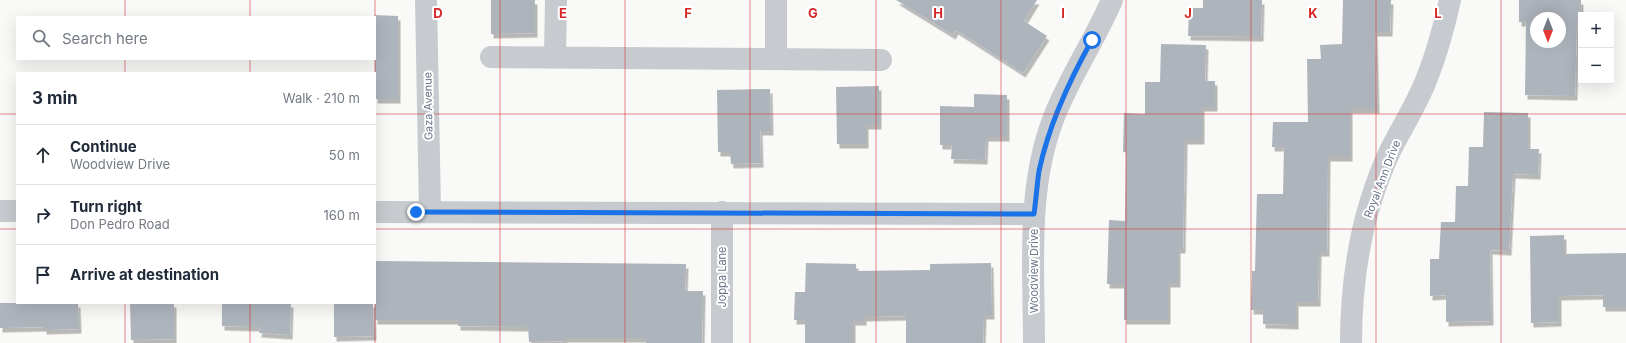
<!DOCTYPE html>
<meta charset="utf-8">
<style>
:root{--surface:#fff;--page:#f2f2f3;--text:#1f2937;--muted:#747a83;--line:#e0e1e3}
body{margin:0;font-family:Inter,sans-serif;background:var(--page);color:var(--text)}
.controls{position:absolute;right:12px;top:12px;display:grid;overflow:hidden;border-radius:0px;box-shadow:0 4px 16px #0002}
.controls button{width:36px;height:36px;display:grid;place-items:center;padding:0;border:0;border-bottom:1px solid var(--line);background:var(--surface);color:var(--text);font:20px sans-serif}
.compass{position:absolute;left:1530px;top:12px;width:36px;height:36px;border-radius:50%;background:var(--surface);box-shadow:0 4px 16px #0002;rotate:180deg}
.stop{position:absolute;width:12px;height:12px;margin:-9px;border:3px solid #1a73e8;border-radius:50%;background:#fff}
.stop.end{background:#1a73e8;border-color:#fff;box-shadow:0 1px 4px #0008}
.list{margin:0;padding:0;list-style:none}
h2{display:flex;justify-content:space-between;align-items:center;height:52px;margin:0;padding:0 16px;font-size:17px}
h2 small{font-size:13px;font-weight:400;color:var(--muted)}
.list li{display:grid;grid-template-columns:26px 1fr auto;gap:12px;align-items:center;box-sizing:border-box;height:60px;padding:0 16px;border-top:1px solid var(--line)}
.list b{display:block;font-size:15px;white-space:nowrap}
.list p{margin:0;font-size:13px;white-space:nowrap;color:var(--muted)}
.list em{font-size:13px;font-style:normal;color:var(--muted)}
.icon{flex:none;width:22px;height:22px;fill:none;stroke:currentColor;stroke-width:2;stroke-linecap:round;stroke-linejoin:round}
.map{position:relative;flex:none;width:1626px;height:343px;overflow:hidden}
.search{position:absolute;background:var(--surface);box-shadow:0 4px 16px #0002;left:16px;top:16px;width:360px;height:44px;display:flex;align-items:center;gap:10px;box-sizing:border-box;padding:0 14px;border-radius:0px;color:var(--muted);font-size:15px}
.panel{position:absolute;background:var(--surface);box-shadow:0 4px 16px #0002;left:16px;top:72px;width:360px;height:232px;border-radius:0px}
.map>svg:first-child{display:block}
</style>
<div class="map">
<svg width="1626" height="343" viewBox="0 0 1626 343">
<defs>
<filter id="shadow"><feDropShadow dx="2.5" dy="4.5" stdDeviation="0" flood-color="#0004"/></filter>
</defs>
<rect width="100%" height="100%" fill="#f9f9f7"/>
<path fill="#aeb4bc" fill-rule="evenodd" filter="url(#shadow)" d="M491,0H535V33L491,34Z
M896,0H1037L1024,21L1047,36L1023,73L956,30L953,35Z
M1203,0H1262L1261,37L1188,36L1189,8H1203Z
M1343,0H1391L1390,32H1375L1377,109H1350V157H1328L1327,252H1319L1318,302H1296V325L1263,324V310H1251L1252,271H1255L1257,194H1283L1284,147H1272L1273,122H1308L1307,59H1321L1320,45L1342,44Z
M1519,0H1581V21H1577L1575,96L1525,95L1526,22H1519ZM1536,18H1560V42H1536Z
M375,15L398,16V99H375Z
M1161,44L1206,45L1205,81H1215V107H1202V140H1185L1183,249H1178V283H1168V320H1124V284H1107L1109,220L1125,221L1126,152H1123L1124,113L1145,114V82H1160Z
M879,86V125H866V144H837L836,87Z
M770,89L771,131H760L761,163L731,164L730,152H718L717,90Z
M974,94L1007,95V137H986L985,160L951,159L952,145H940V106L974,107Z
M1484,112L1528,113V149H1539L1538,175L1513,174L1509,251L1490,250L1491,321L1446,322V295L1430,296V259H1439L1441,222H1455L1456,186H1468L1469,147H1483Z
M1564,235V254L1626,253V307H1603V295L1559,296V322L1531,323L1530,236Z
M375,261L686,264L685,291H703L702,343H646V338H565V341L529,342L528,327L458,326V320H375Z
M806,263L856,264V271L930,270V264L991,263L992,315H984L983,343H906V316L864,317V321H853V343H805V320H794L795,292H805Z
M0,303H78L79,329L44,330V327L0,328Z
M130,303H174V339L131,340Z
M222,303H291L290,335L259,333L260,327L222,326Z
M334,303H373L374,336L334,337Z"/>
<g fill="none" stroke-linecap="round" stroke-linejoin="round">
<path stroke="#c7cace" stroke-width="22" d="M426,0L430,212
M491,57L881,60
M555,57L556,0
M776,58V0
M0,211H17
M375,212L1034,214
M722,212V343
M1034,343C1034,269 1026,188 1054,117C1070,76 1095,40 1112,0
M1351,343C1351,278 1362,211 1390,151C1402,127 1417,104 1427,78C1437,53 1444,27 1450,0"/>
</g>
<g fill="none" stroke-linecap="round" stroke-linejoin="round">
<path stroke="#1a73e8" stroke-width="5" d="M416,212L1034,214C1036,200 1037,185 1039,171C1049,124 1069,81 1092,40"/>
</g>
<path fill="none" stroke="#d62828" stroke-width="1" stroke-opacity="0.55" d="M125,0V17M250,0V17M375,0V343M500,0V343M625,0V343M750,0V343M876,0V343M1001,0V343M1126,0V343M1251,0V343M1376,0V343M1501,0V343M125,59V73M250,59V73M0,114H17M375,114H1626M0,229H17M375,229H1626M125,303V343M250,303V343"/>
<g text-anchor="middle" stroke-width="4" stroke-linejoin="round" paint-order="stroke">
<g font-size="11" fill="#697588" stroke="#fff">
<text transform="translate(428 106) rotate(-91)" y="4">Gaza Avenue</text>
<text transform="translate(1382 179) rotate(-69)" y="4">Royal Ann Drive</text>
<text transform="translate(1034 271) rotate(-90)" y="4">Woodview Drive</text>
<text transform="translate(722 277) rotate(-90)" y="4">Joppa Lane</text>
</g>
</g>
<g font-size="13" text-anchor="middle" font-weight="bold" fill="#d62828" stroke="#fff" stroke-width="4" stroke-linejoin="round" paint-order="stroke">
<text x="438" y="18">D</text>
<text x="563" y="18">E</text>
<text x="688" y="18">F</text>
<text x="813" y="18">G</text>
<text x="938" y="18">H</text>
<text x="1063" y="18">I</text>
<text x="1188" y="18">J</text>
<text x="1313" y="18">K</text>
<text x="1438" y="18">L</text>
</g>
</svg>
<div class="controls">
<button>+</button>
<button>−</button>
</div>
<svg class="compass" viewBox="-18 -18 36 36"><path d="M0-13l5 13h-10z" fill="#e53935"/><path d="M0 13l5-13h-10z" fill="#747a83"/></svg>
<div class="stop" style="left:1092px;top:40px"></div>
<div class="stop end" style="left:416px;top:212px"></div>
<div class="search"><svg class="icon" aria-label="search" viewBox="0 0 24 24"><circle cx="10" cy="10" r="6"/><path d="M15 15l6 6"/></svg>Search here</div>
<section class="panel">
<h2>3 min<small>Walk · 210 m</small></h2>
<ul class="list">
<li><svg class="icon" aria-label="ahead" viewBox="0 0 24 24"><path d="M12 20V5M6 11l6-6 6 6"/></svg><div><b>Continue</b><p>Woodview Drive</p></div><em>50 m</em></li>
<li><svg class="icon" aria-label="right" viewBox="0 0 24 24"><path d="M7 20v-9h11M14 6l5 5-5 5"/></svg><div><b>Turn right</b><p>Don Pedro Road</p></div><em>160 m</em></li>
<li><svg class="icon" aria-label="arrive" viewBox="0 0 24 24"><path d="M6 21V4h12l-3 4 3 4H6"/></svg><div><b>Arrive at destination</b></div></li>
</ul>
</section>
</div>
